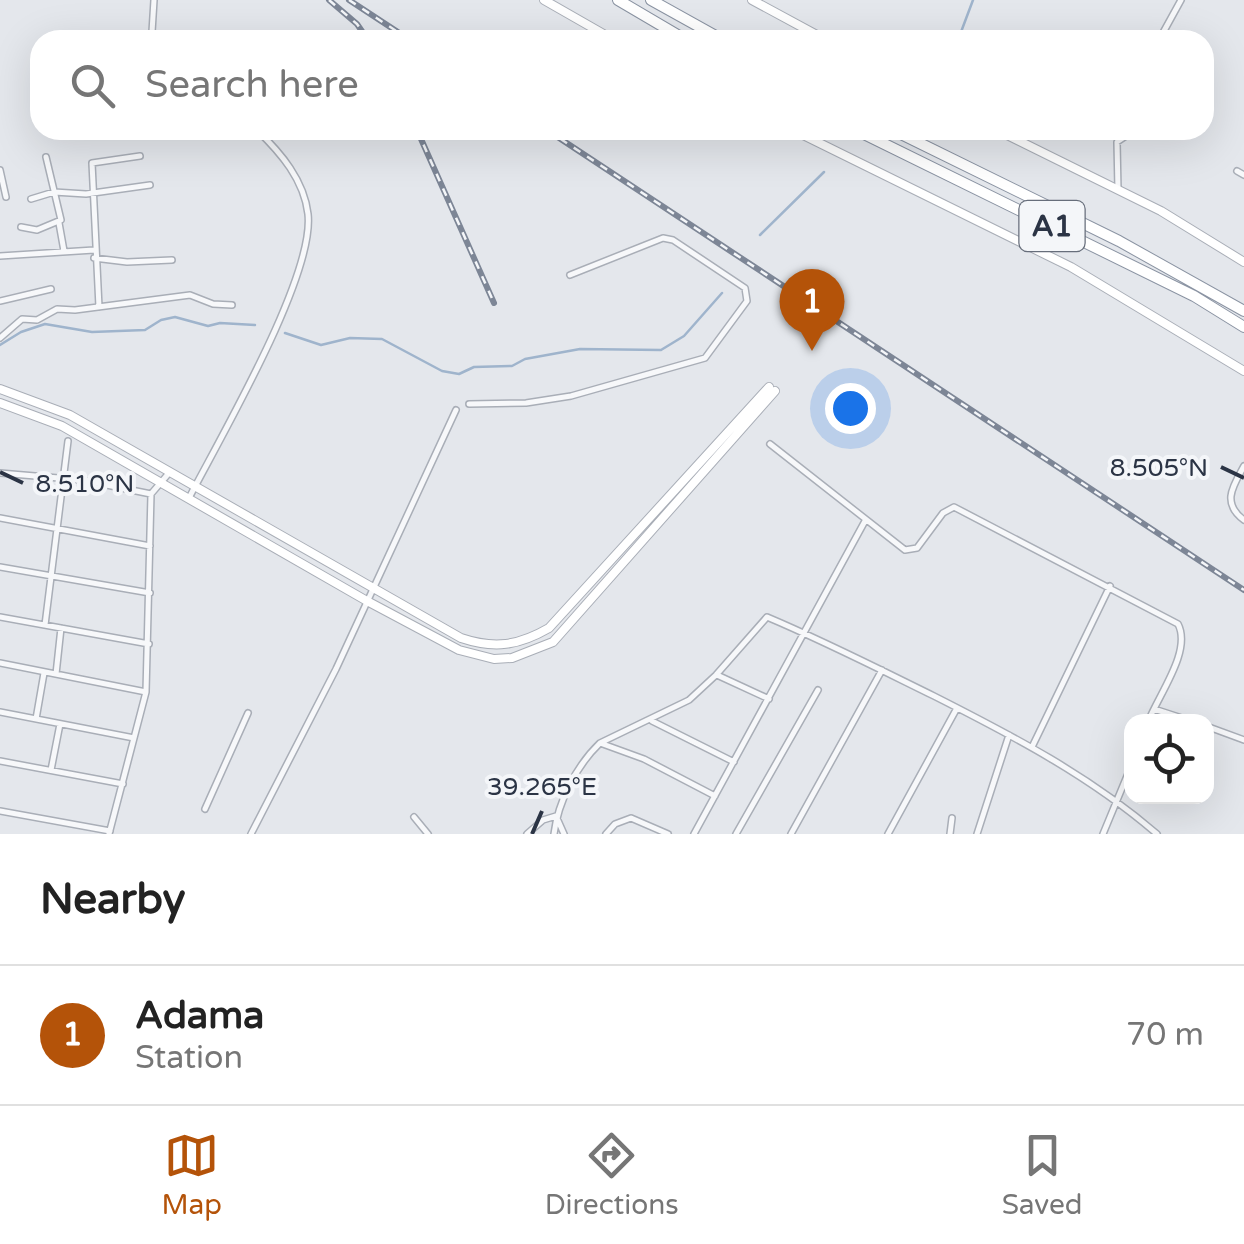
<!DOCTYPE html>
<meta charset="utf-8">
<style>
:root{--surface:#fff;--page:#f6f6f6;--text:#222;--muted:#767676;--line:#e0e0e0;--accent:#b45309}
body{margin:0;font-family:"Varela Round",sans-serif;background:var(--page);color:var(--text)}
.controls{position:absolute;right:30px;bottom:30px;display:grid;overflow:hidden;border-radius:20px;box-shadow:0 10px 40px #0002}
.controls button{width:90px;height:90px;display:grid;place-items:center;padding:0;border:0;border-bottom:2px solid var(--line);background:var(--surface);color:var(--text);font:50px sans-serif}
.you{position:absolute;left:850px;top:408px;width:35px;height:35px;margin:-25px;border:8px solid #fff;border-radius:50%;background:#1a73e8;box-shadow:0 0 0 15px #1a73e833}
.badge{display:grid;place-items:center;width:65px;height:65px;border-radius:50%;background:var(--accent);color:#fff;font-size:32px;font-weight:700}
.pin{position:absolute;translate:-50% -82px;filter:drop-shadow(0 2px 5px #0008)}
.pin::after{content:'';position:absolute;top:52px;width:35px;height:30px;background:inherit;clip-path:polygon(0 0,100% 0,50% 100%)}
.list{margin:0;padding:0;list-style:none}
h2{display:flex;justify-content:space-between;align-items:center;height:130px;margin:0;padding:0 40px;font-size:42px}
h2 small{font-size:32px;font-weight:400;color:var(--muted)}
.list li{display:grid;grid-template-columns:65px 1fr auto;gap:30px;align-items:center;box-sizing:border-box;height:140px;padding:0 40px;border-top:2px solid var(--line)}
.list b{display:block;font-size:38px;white-space:nowrap}
.list p{margin:0;font-size:32px;white-space:nowrap;color:var(--muted)}
.list em{font-size:32px;font-style:normal;color:var(--muted)}
.icon{flex:none;width:55px;height:55px;fill:none;stroke:currentColor;stroke-width:2;stroke-linecap:round;stroke-linejoin:round}
.map{position:relative;flex:none;width:1244px;height:834px;overflow:hidden}
.search{position:absolute;background:var(--surface);box-shadow:0 10px 40px #0002;left:30px;right:30px;top:30px;height:110px;display:flex;align-items:center;gap:25px;box-sizing:border-box;padding:0 35px;border-radius:30px;color:var(--muted);font-size:38px}
.sheet{height:270px;background:var(--surface)}
nav{display:flex;justify-content:space-around;align-items:center;box-sizing:border-box;height:140px;border-top:2px solid var(--line);background:var(--surface);font-size:28px;color:var(--muted)}
nav a{display:grid;justify-items:center;gap:5px}
nav .on{color:var(--accent)}
.map>svg:first-child{display:block}
</style>
<div class="map">
<svg width="1244" height="834" viewBox="0 0 1244 834">
<rect width="100%" height="100%" fill="#e4e7ec"/>
<g fill="none" stroke-linecap="round" stroke-linejoin="round">
<path stroke="#9fb4cc" stroke-width="2.5" d="M958,40L973,0
M760,235L824,172
M285,333L321,345L350,338L382,339L442,371L459,374L474,367L512,366L525,359L580,349L661,350L684,336L722,293
M0,345L21,332L45,324L92,332L145,330L161,320L175,317L208,326L220,323L255,325"/>
<defs>
<path id="street" d="M154,0L152,32L156,40
M1159,40L1181,0
M0,170L6,197
M1237,171L1244,175
M1118,190L1117,142L1135,130
M31,199L54,192L86,194L150,185
M59,223L64,251
M21,227L37,230L61,220L46,157
M0,256L94,250
M94,258L127,262L172,260
M0,301L51,289
M99,307L92,163L140,156
M0,338L22,319L37,320L57,309L75,310L190,295L213,304L232,305
M469,404L526,403L571,396L705,358L747,301L745,288L673,240L663,238L570,275
M770,444L905,550L917,548L943,513L954,507L1178,624C1192,651 1159,694 1148,722
M1244,466C1233,486 1221,503 1244,520
M0,473L82,480L151,494
M189,498C220,438 315,276 308,214C304,180 281,153 257,130
M0,518L150,546
M0,567L150,593
M0,617L149,644
M45,625L68,441
M0,663L146,692
M56,674L61,628
M717,675L769,699
M1154,709L1194,722
M0,712L134,738
M36,719L44,673
M652,721L734,762
M1206,726L1244,740
M600,743L644,759L715,796
M1032,747L1110,586
M0,761L123,784
M51,770L60,724
M205,809L248,713
M0,811L110,831
M414,817L428,834
M109,834L146,692L151,494L169,473
M251,834L336,669L456,410
M527,834L543,820L556,816L564,834
M554,834C558,802 576,766 600,743L689,700L716,675L767,617C824,641 879,669 934,696C1013,736 1090,776 1157,834
M606,834L615,824L631,818L668,834
M694,834L865,521
M736,834L818,690
M791,834L882,670
M888,834L957,708
M950,834L952,818
M977,834L1009,735
M1103,834L1132,764"/>
<path id="secondary" d="M544,0L614,40
M752,0L826,40
M793,130L1071,267L1244,371
M997,130L1161,211L1244,262
M0,389L70,415L461,638C494,649 518,646 549,628L769,387
M0,403L62,426L367,601L459,650L494,659L512,658L553,642L775,391"/>
<path id="highway" d="M618,0L686,40
M651,0L723,40
M856,130L1194,296L1244,327
M893,130L1119,241L1244,311"/>
</defs>
<use href="#street" stroke="#a9aeb7" stroke-width="8"/>
<use href="#secondary" stroke="#a9aeb7" stroke-width="10"/>
<use href="#highway" stroke="#8b94a3" stroke-width="12"/>
<use href="#street" stroke="#f7f8fa" stroke-width="5"/>
<use href="#secondary" stroke="#fff" stroke-width="8"/>
<use href="#highway" stroke="#fff" stroke-width="10"/>
<defs>
<path id="rail" d="M329,0L357,24L368,40
M349,0L410,40
M417,130L494,303
M547,130L1244,590"/>
</defs>
<use href="#rail" stroke="#7d8696" stroke-width="6"/>
<use href="#rail" stroke="#f4f6f9" stroke-width="2.5" stroke-dasharray="8" stroke-linecap="butt"/>
</g>
<path fill="none" stroke="#2b3445" stroke-width="4" d="M1221,467L1244,478M0,472L23,483M532,834L542,811"/>
<g text-anchor="middle" stroke-width="8" stroke-linejoin="round" paint-order="stroke">
<rect fill="#f4f6f9" stroke="#676e7b" stroke-width="2.5" x="1019.5" y="201" width="65" height="50" rx="8"/>
<g font-size="30" font-weight="bold" fill="#2b3445">
<text x="1052" y="236">A1</text>
</g>
</g>
<g font-size="25" text-anchor="middle" fill="#2b3445" stroke="#f4f6f9" stroke-width="8" stroke-linejoin="round" paint-order="stroke">
<text x="1159" y="476">8.505°N</text>
<text x="85" y="492">8.510°N</text>
<text x="542" y="795">39.265°E</text>
</g>
</svg>
<div class="controls">
<button><svg class="icon" aria-label="locate" viewBox="0 0 24 24"><circle cx="12" cy="12" r="6"/><path d="M12 2v4M12 18v4M2 12h4M18 12h4"/></svg></button>
</div>
<div class="you"></div>
<div class="pin badge" style="left:812px;top:351px">1</div>
<div class="search"><svg class="icon" aria-label="search" viewBox="0 0 24 24"><circle cx="10" cy="10" r="6"/><path d="M15 15l6 6"/></svg>Search here</div>
</div>
<section class="sheet">
<h2>Nearby<small></small></h2>
<ul class="list">
<li><span class="badge">1</span><div><b>Adama</b><p>Station</p></div><em>70 m</em></li>
</ul>
</section>
<nav>
<a class="on"><svg class="icon" aria-label="map" viewBox="0 0 24 24"><path d="M3 6l6-2 6 2 6-2v14l-6 2-6-2-6 2zM9 4v14M15 6v14"/></svg>Map</a>
<a><svg class="icon" aria-label="directions" viewBox="0 0 24 24"><path d="M12 3l9 9-9 9-9-9zM9 14v-3h6M13 9l2 2-2 2"/></svg>Directions</a>
<a><svg class="icon" aria-label="saved" viewBox="0 0 24 24"><path d="M7 4h10v16l-5-4-5 4z"/></svg>Saved</a>
</nav>
